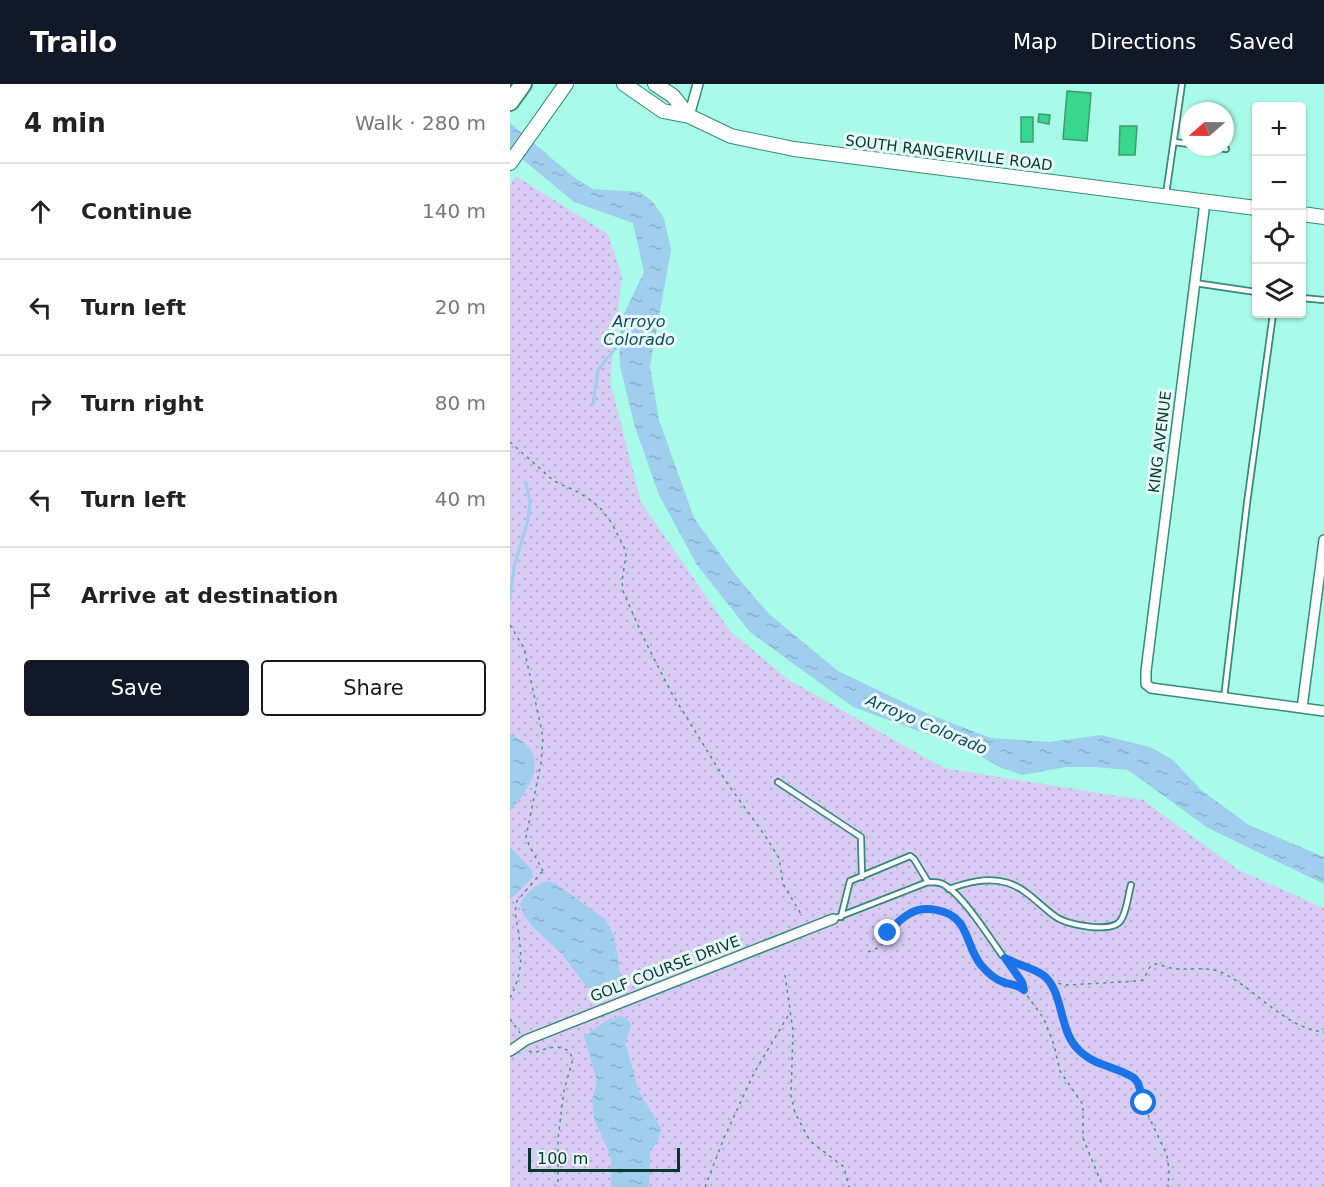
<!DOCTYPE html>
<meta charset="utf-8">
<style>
:root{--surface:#fff;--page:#f2f2f2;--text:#222;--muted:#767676;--line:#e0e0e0;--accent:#111827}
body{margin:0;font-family:"DejaVu Sans",sans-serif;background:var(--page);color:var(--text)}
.controls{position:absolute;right:18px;top:18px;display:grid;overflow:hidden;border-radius:6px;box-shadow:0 2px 4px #0004}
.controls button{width:54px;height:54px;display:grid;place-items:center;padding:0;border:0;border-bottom:2px solid var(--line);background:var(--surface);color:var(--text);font:30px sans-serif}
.compass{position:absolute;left:670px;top:18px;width:54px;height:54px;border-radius:50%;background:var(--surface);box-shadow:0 2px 4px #0004;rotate:250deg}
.scale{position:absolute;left:18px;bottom:15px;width:152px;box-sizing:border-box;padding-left:6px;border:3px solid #05382f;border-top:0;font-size:16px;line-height:21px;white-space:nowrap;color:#05382f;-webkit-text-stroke:4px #e7faf5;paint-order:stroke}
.stop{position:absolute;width:18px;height:18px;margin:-14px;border:4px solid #1a73e8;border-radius:50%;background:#fff}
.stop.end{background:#1a73e8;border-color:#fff;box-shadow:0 2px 6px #0008}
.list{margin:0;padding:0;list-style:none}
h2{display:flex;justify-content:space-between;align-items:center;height:78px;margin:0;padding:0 24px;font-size:26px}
h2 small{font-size:20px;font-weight:400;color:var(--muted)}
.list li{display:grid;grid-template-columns:39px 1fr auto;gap:18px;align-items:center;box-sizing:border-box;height:96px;padding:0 24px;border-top:2px solid var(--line)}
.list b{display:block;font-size:22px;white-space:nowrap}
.list em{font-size:20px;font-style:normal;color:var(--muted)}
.actions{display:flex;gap:12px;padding:18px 24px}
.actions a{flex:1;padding:14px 0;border:2px solid var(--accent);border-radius:6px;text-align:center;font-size:21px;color:var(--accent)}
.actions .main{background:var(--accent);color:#fff}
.icon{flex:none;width:33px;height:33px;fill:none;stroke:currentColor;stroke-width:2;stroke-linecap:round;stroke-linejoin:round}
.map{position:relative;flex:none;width:814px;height:1103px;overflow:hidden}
header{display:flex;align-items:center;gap:36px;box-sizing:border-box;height:84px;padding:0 30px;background:var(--accent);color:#fff}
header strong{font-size:28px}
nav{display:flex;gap:33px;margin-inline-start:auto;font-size:21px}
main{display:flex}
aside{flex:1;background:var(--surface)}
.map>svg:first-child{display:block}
</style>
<header>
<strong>Trailo</strong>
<nav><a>Map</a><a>Directions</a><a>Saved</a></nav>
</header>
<main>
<aside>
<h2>4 min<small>Walk · 280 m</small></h2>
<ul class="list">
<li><svg class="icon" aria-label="ahead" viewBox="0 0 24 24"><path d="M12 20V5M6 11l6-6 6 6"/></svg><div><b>Continue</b></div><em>140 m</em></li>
<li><svg class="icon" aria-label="left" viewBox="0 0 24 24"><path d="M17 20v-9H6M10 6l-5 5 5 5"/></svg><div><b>Turn left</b></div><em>20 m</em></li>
<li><svg class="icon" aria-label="right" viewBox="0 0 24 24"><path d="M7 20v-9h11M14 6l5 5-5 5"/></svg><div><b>Turn right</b></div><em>80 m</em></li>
<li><svg class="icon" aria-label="left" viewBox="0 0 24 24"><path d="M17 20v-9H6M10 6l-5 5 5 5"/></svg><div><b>Turn left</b></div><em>40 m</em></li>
<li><svg class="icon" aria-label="arrive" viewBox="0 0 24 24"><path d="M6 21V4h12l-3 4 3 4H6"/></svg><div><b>Arrive at destination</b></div></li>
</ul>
<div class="actions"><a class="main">Save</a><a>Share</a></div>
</aside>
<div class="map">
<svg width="814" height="1103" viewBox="0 0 814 1103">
<defs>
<pattern id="grass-dots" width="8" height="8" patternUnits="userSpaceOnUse" patternTransform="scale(1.5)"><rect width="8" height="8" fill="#d8ccf5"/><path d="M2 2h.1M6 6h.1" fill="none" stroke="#b8b0d2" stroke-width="1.8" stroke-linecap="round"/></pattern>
<pattern id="water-ripples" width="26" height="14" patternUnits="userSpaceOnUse" patternTransform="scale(1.5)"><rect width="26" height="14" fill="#9fceee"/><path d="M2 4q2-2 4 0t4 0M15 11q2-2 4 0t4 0" fill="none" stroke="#87b2cc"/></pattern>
</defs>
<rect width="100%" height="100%" fill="#a8fbe8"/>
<path fill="url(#grass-dots)" d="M6,92L98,150L112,192L100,297L131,418L220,547L279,596L434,684L633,716L727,785L814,824V1103H0V101Z"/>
<path fill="url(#water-ripples)" d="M0,39L65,94L83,105L130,108L142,117L154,134L161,166L140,282L149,336L184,434L224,489L259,530L328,587L418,630L481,654L539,658L591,651L640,663L663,676L691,706L739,741L814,773V800L698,744L618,686L585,683H556L512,691L489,683L458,665L343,623L240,548L187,481L149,411L125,343L110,282L109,257L114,230L134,188L123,139L64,118L0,65Z
M0,650C42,669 23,701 0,727Z
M0,763L22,786L23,793L2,814H0Z
M37,797L46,800L95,835L104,852L112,900L106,909L95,912L87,911L85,906L77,903L52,870L23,843L14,831L10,820C17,808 24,802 37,797Z
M107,932L115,933L120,939L121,943L115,958L129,1008L151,1044L148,1057L140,1067L139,1103H101V1073L84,1035L82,1016L87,997L74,952L102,933L103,936L108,934Z"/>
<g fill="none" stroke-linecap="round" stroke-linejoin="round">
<path stroke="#9fceee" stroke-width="3" d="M83,320L88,286L112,256
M0,515L4,483L18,436L20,419L16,398"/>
</g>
<path fill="#38d78f" stroke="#44996d" stroke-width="1.5" d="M557,7L581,9L577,57L553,55Z
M529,30L540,31L539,40L528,38Z
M511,33H523V58H511Z
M610,42H627L625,71H609Z"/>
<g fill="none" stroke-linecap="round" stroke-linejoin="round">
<defs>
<path id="service" d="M664,58L679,60
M699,63L716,65
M656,110L672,0
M685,199L746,208
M792,214L814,216
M714,614L737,419L763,230
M268,698L351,753L352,793
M439,805C458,798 478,793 498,799C517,805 530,822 546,833C557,841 603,850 611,836C617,827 618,811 621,801
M331,833L340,797L400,772L404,775L418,798
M323,835L418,798C425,798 431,798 436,802C455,814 479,853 492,871"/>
<path id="minor" d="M179,32L188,0
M695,118L636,587V600L641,604L814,627
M792,624L814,456
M0,967L16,956L323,835"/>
<path id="secondary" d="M114,0L153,27L179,32
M145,0L163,12L179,32L221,52L284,65L746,124
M0,79L56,0
M792,130L814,133"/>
<path id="motorway" d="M0,18L13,0"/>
</defs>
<use href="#service" stroke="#358a79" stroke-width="8"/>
<use href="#minor" stroke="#358a79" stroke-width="12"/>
<use href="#secondary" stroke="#358a79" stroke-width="16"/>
<use href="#motorway" stroke="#358a79" stroke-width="20"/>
<path stroke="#4f9183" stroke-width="1.5" stroke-dasharray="3 4.5" stroke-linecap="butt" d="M0,358L44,397L68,408L82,417L91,425L101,438L114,463L116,471L112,497L113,507L134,555L161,608L217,699L256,753L269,774L273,800L291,830
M0,541L14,564L33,653L31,679L16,753L19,761L33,787
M358,868L370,863L382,844L403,828L413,825L427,826L439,830L449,837L471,881L491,897L511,903L534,935L544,961L550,987L573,1021V1054L593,1103
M496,876L512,898L514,905
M498,876L529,889L539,896L544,904L558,951L571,969L582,976L620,991L628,999L639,1033L657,1071L659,1087L658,1103
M275,891L283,947L281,1011L285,1029L300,1057L334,1083L339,1103
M541,898L557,901L628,897L633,896L640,883L644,880C652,880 659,885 667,885C683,886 698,882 713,889C746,905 776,945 814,948
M0,914C13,888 12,873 8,845C6,836 4,827 7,817L35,784
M0,935L10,949
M19,967L24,969C37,964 46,960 59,967L63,975L54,1006L48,1055V1103
M195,1103L214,1054L244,989L279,930"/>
<use href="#service" stroke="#fff" stroke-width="4.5"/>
<use href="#minor" stroke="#fff" stroke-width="9"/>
<use href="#secondary" stroke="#fff" stroke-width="14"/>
<use href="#motorway" stroke="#fff" stroke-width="16"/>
</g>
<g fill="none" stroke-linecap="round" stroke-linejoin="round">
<path stroke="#1a73e8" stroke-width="8" d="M378,849C384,842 391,834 399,830C414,821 439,825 450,839C459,852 461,869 471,881C476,887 484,895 493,898C500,901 507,900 514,906L512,898L495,874C507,881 522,883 533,891C553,906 549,944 566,963C583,983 605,981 624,994L628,999L634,1019"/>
</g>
<g text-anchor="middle" stroke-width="6" stroke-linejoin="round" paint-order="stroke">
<g font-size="15" fill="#05382f" stroke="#e7faf5">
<text transform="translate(439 69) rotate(7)" y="5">SOUTH RANGERVILLE ROAD</text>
<text transform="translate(650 358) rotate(-83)" y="5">KING AVENUE</text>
<text transform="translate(155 885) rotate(-21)" y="5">GOLF COURSE DRIVE</text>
</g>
<g font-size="16" font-style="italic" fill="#0f4a69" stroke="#e7faf5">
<text x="129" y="243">Arroyo<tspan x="129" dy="18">Colorado</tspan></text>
<text transform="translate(417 640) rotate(23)" y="6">Arroyo Colorado</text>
</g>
</g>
</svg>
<div class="controls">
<button>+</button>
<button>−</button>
<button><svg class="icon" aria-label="locate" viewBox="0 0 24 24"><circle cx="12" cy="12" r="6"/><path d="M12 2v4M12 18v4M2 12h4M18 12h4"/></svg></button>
<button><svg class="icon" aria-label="layers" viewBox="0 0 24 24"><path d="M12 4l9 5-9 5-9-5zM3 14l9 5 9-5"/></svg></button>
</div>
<svg class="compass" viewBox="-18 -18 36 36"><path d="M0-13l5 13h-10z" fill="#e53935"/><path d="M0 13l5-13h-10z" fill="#767676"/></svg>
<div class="scale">100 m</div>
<div class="stop" style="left:634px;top:1019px"></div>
<div class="stop end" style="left:378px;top:849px"></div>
</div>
</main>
